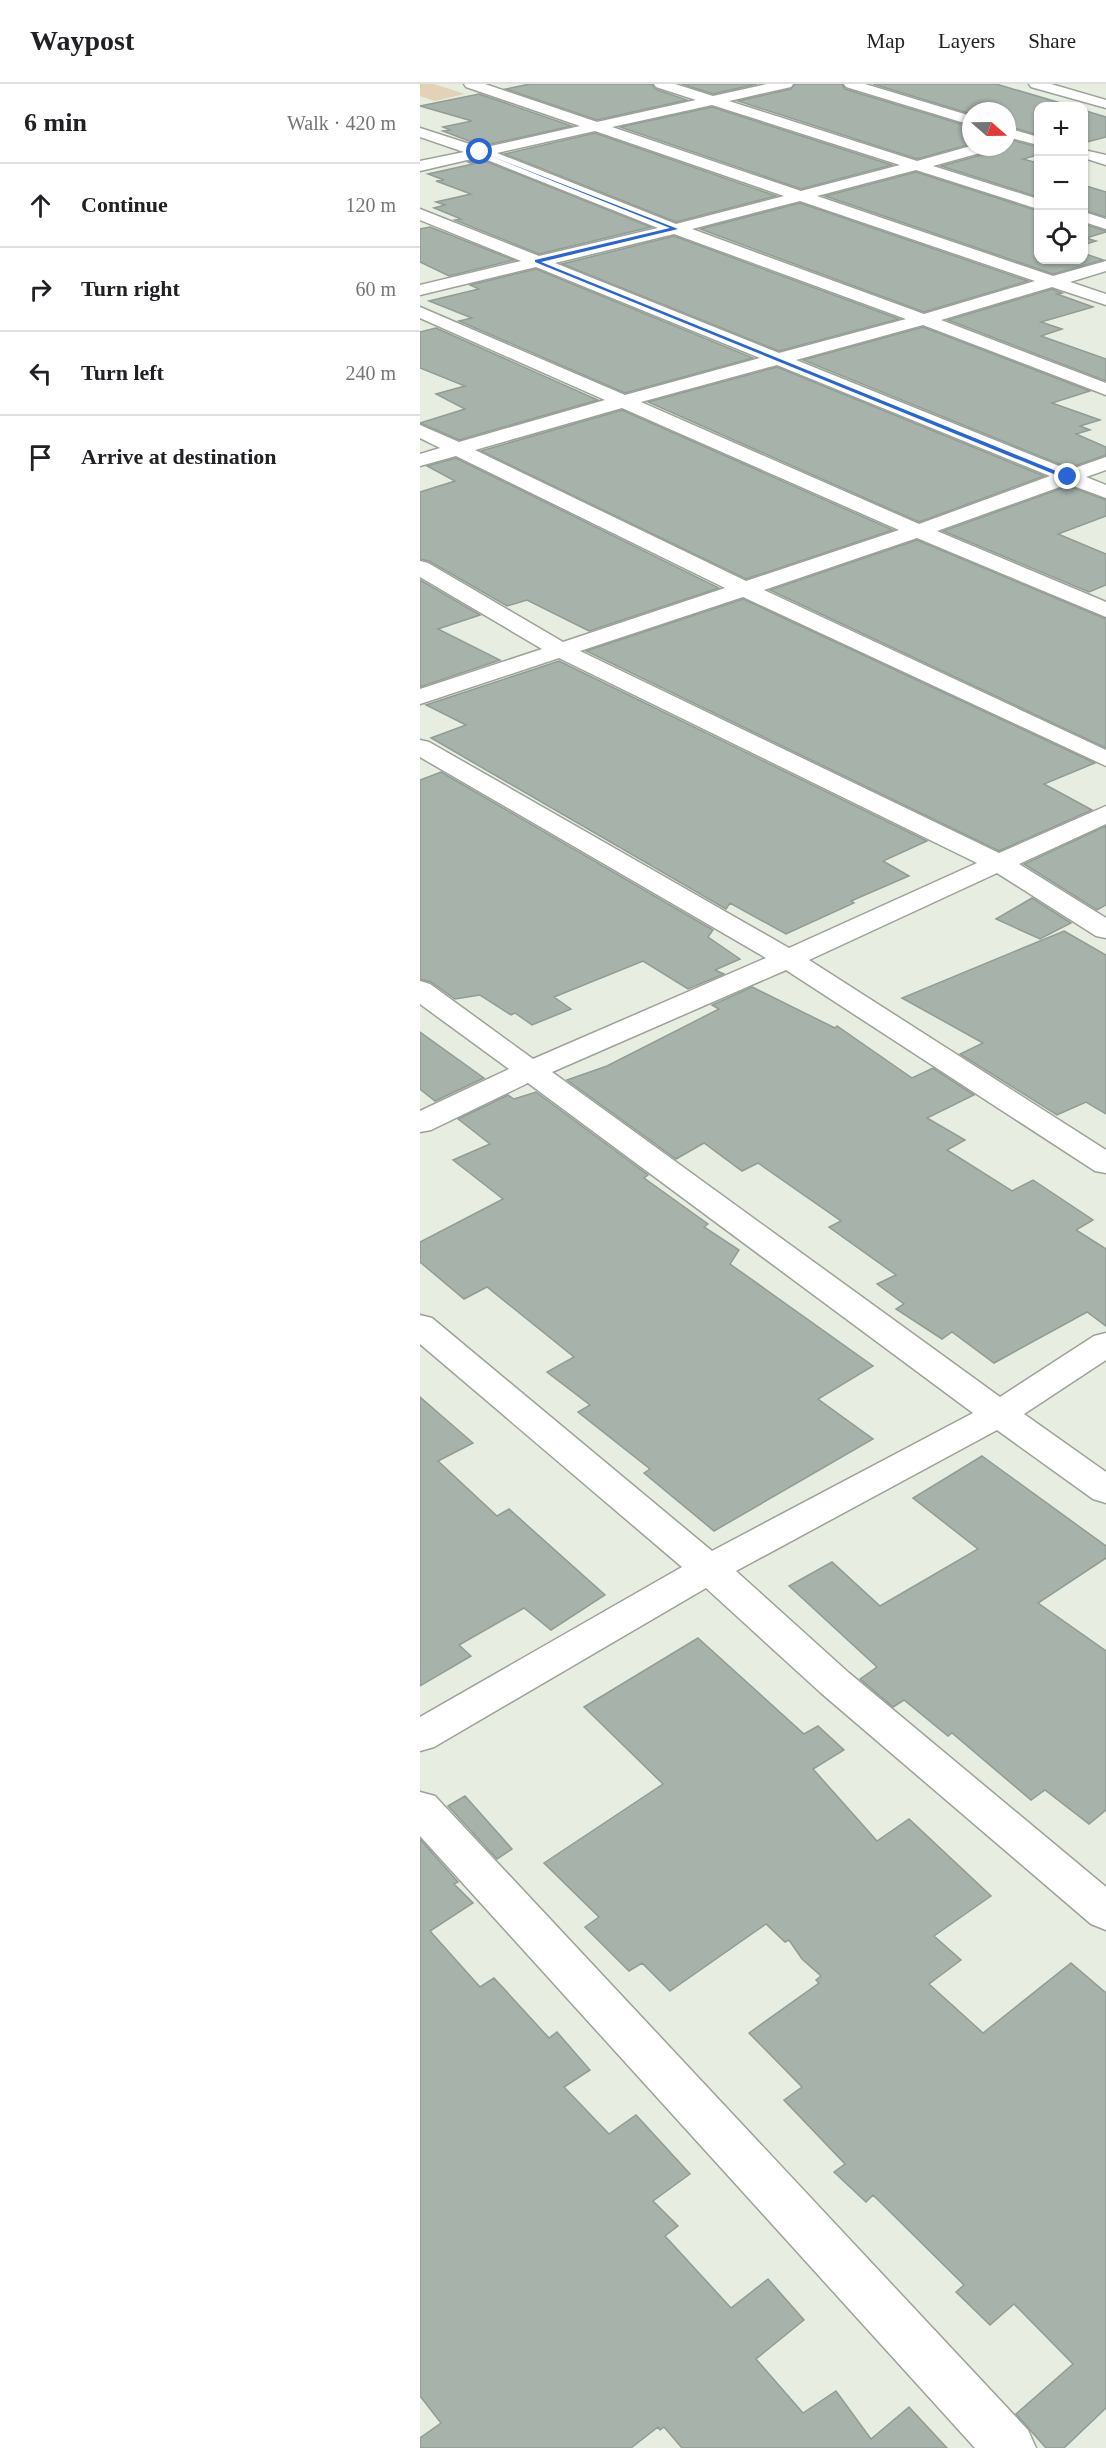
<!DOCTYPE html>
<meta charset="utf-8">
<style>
:root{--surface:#fff;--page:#f2f2f2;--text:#202124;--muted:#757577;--line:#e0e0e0}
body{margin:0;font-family:Georgia,serif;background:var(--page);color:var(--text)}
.controls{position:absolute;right:18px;top:18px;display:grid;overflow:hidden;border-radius:12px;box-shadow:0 2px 4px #0004}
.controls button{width:54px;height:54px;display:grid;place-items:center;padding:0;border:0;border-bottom:2px solid var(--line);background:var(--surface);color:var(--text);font:30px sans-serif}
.compass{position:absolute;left:542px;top:18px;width:54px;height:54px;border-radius:50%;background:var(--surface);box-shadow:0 2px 4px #0004;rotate:110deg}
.stop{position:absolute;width:18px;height:18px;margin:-14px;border:4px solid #2965d3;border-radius:50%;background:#fff}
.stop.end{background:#2965d3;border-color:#fff;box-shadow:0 2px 6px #0008}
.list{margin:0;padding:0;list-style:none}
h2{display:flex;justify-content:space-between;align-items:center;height:78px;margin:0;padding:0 24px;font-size:26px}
h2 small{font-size:20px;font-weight:400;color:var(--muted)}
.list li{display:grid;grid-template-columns:39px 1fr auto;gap:18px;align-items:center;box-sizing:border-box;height:84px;padding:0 24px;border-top:2px solid var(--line)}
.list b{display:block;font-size:22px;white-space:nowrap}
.list em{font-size:20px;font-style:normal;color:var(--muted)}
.icon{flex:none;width:33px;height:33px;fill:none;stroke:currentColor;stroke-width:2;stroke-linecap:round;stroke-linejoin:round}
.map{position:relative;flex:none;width:686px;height:2364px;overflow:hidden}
header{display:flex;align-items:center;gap:36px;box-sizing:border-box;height:84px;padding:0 30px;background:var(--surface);border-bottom:2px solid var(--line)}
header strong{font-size:28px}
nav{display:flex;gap:33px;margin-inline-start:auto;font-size:21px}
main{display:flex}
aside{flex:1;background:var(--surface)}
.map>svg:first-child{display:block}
</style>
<header>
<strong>Waypost</strong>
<nav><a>Map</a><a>Layers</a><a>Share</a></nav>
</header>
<main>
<aside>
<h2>6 min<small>Walk · 420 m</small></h2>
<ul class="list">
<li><svg class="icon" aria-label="ahead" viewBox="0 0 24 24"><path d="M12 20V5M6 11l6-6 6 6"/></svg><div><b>Continue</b></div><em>120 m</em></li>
<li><svg class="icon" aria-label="right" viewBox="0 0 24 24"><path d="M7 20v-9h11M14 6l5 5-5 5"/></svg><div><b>Turn right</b></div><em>60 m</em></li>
<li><svg class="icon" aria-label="left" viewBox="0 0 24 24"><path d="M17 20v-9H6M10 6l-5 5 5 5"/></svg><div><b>Turn left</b></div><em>240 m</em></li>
<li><svg class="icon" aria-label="arrive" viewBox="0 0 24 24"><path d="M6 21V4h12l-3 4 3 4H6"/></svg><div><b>Arrive at destination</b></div></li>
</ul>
</aside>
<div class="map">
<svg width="686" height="2364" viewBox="0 0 686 2364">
<rect width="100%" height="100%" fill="#e7ede1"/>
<path fill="#e4d2b6" d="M0,0H14L45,10L15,17L0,12Z"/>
<path fill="#a6b2aa" stroke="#909c94" stroke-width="1.5" d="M110,0H232L235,5L267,16L177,36L86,5Z
M262,0H337L293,10Z
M375,0H422L425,5L551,43V60L497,75L318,17L371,5Z
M453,0H576L651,22H618V51L587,42V27H551V30Z
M59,10L152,42L62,62L23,47L30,46L23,43L52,37L0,22Z
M292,23L472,81L381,105L200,43Z
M663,26L686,33V53L663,59Z
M175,49L356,112L256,138L85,70Z
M587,55L618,63V71L603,75L618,79V113L521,82L572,68L575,63H587Z
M60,75L231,143L119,170L35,136L41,135L14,124L25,121L16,118L51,110L16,97L24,96L8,90L53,80L48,78Z
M496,88L618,127V176H663V169L683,176L633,190L405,112Z
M663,101L686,108V133L663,126Z
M380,119L608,197L504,228L280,145Z
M663,140L686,147V148L666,154L676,157L663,161Z
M10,143L94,176L29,192L0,178V145Z
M254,152L479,235L359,267L142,180Z
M116,185L333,274L205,309L39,237L52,234L9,217L59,205L50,201Z
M632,205L642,209L637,210L673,223L621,238L642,245L621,252L686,275V297L528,236Z
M503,243L670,307L632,319L680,336L660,342L670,346L656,350L686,363V371L649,384L383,276Z
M16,244L178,316L39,356L0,339L45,325L16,310L45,302L0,284V248Z
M357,283L624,392L499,438L228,318Z
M202,326L473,446L326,495L61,367Z
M36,374L299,504L169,547L107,516L87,522L9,477L0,475V408L35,397L7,382Z
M648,402L686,416V432L638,450L686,470V501L669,508L523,447Z
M497,456L686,535V664L350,506Z
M0,496L60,531L18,545L80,576L0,603Z
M323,515L675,679L624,700L672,726L579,767L166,567Z
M139,577L507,757L463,777L489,792L431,817L434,819L366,850L310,819L306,825L11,654L46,641L6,621Z
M21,688L293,846L288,853L320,875L295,886L304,890L268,905L223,877L134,913L151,925L112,941L95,929L91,931L60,911L35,915L11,898L0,895V696Z
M686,742V821L677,826L604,780Z
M612,814L651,839L620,855L576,835Z
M644,847L686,871V1030L666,1018L637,1031L540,970L563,959L482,914Z
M332,903L415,944L417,942L492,994L513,984L554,1011L507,1034L545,1056L527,1066L592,1107L613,1096L673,1136L656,1146L686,1165V1242L667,1228L574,1279L532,1248L522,1255L476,1225L484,1220L457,1200L476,1191L409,1143L421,1137L338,1079L322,1087L284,1059L256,1075L147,996L187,982L299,925L292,921Z
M0,948L64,994L15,1017L0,1005Z
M116,1008L228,1091L224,1094L288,1140L284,1143L319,1166L310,1180L453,1282L398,1315L453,1355L294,1447L224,1389L230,1385L158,1328L170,1321L127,1288L154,1273L67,1203L44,1215L0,1178V1158L83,1115L33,1076L70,1060L38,1035L88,1011L94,1015Z
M0,1313L53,1359L18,1377L77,1432L89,1425L185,1511L131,1546L104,1524L39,1561L51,1572L0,1602Z
M562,1372L686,1462V1474L618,1519L686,1567V1726L669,1740L625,1706L611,1716L532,1649L528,1652L484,1616L473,1623L440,1595L457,1583L369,1502L412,1478L460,1522L558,1465L493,1414Z
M278,1554L384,1650L398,1642L424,1666L393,1685L457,1757L489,1735L571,1812L514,1852L541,1876L509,1900L563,1949L651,1879L686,1909V2324L644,2364H626L596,2330L653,2280L594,2220L570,2241L536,2208L544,2201L453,2111L446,2118L414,2088L425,2080L364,2016L382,2003L329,1949L399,1899L396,1896L401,1892L382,1875L369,1856L365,1858L346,1840L250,1907L222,1879L209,1887L165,1843L179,1833L124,1779L243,1700L164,1623Z
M45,1712L92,1765L77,1775L28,1722Z
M0,1755L38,1798L34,1800L53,1819L10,1847L60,1903L74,1894L129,1954L137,1948L170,1986L144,2003L189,2050L216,2031L270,2090L233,2117L258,2142L245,2152L311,2224L348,2195L384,2236L336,2275L383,2329L416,2307L451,2355L489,2323L527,2364H262L244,2343L240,2346L238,2343L211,2364H0V2354L21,2339L0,2312Z"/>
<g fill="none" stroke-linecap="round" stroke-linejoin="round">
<defs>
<path id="minor" d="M44,0H65L177,38L276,16L236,3L234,0H255L293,12L347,0H373L371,3L309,17L497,77L551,62L573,63L571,66L513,82L618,115V125L496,86L397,112L633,192L686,177V187L650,198L686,210V221L632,203L521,236L686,299V311L503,241L376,276L649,386L686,373V386L666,393L686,401V414L648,400L517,447L686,518V533L497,454L344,506L686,666V682L323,513L160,567L579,769L686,722V740L599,780L686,834V854L676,852L577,789L389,876L686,1066V1089L675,1087L366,886L132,988L580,1313L674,1252L686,1249V1276L604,1330L686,1388V1419L673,1415L577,1346L316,1487L429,1589L686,1803V1846L671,1840L401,1609L286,1504L14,1663L0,1667V1633L262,1483L0,1260V1231L12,1234L292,1467L553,1329L108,999L11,1046L0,1048V1027L89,985L0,920V897L10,900L113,975L346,874L0,673V656L9,658L369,864L557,779L139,574L0,620V605L122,565L0,493V477L8,479L143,558L305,504L36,372L0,382V370L20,364L0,354V341L39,358L185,316L0,234V223L205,311L340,274L116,183L0,211V201L101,177L0,136V125L119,172L238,144L60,73L0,87V77L44,68L0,53V44L62,64L160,42L46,3ZM292,21L480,81L381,107L192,43ZM175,47L364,112L256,140L77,69ZM380,117L615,197L504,230L272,145ZM254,150L486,235L359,269L135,179ZM357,281L630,392L499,440L221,318ZM202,324L479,446L326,497L55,366Z
M424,0H445L551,32V41L426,3Z
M609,0H631L686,16V24L611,3Z
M587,44L618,53V61L587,53Z
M664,66L686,71V81L664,74Z
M664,128L686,135V145L664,138Z
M0,1708L15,1712L608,2346L616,2364H555L0,1752Z"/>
</defs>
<use href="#minor" stroke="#9da298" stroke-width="3"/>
<use href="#minor" fill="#fff" fill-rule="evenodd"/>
</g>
<path fill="#2965d3" d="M58,67L258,145L121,178L651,393L646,395L115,178V176L250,144Z"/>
</svg>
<div class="controls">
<button>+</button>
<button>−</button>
<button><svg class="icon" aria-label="locate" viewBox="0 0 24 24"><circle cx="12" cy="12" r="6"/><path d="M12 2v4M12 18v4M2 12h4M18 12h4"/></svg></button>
</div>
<svg class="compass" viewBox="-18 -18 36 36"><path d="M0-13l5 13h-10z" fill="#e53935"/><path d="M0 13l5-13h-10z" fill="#757577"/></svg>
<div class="stop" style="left:60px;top:68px"></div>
<div class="stop end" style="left:648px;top:393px"></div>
</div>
</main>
